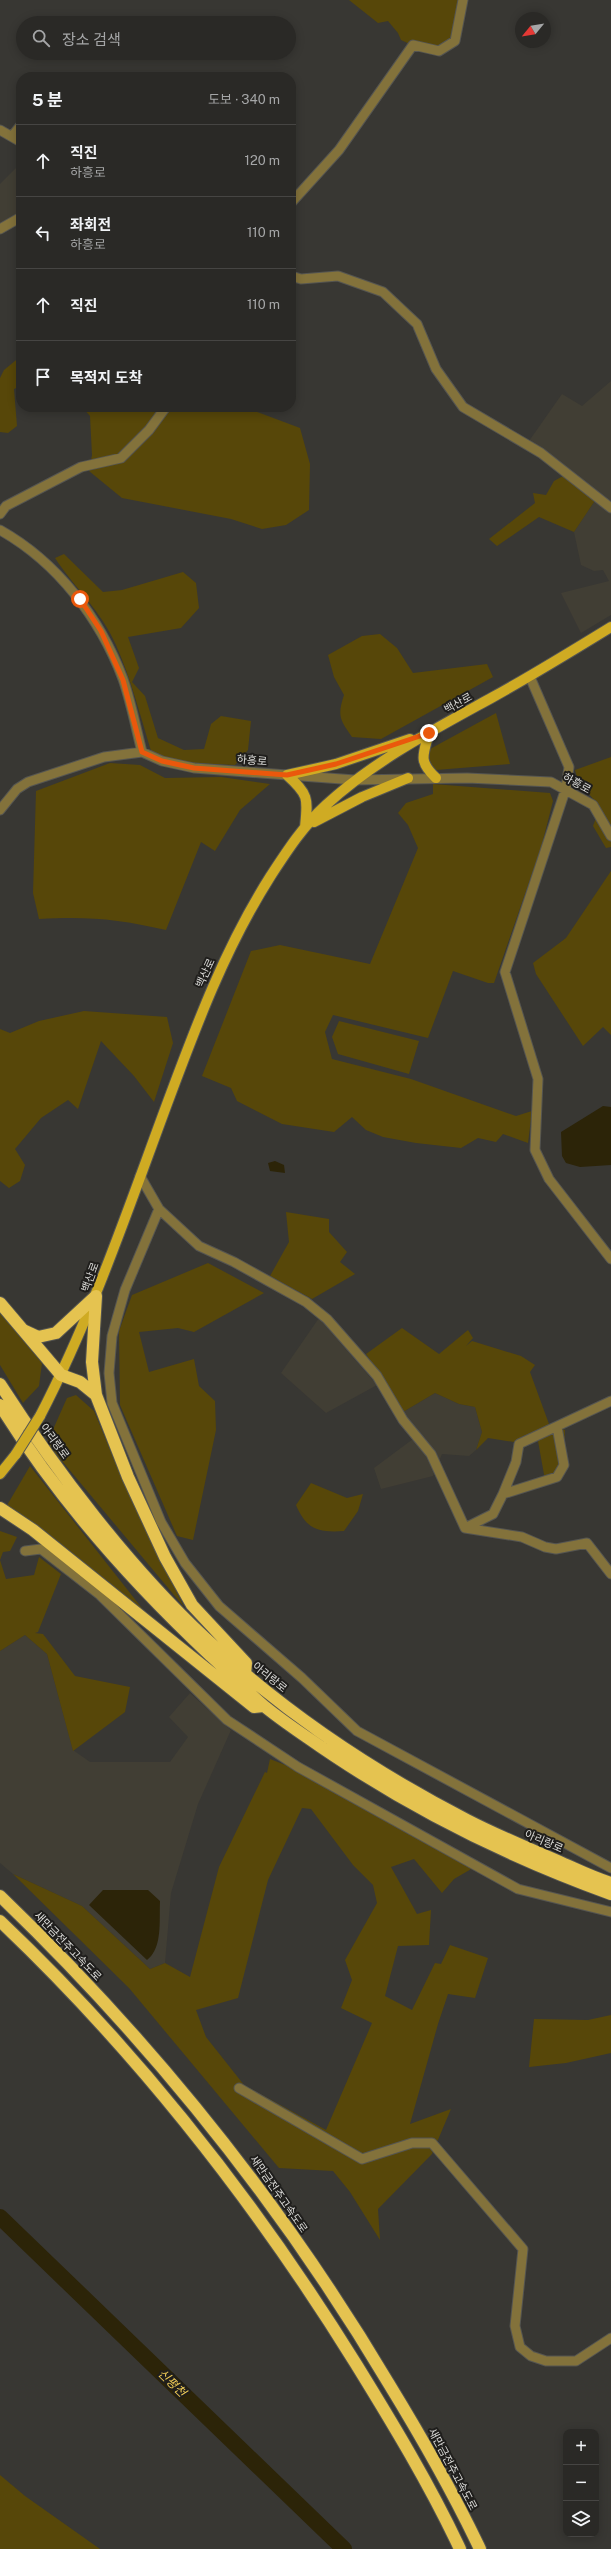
<!DOCTYPE html>
<html lang="ko">
<meta charset="utf-8">
<style>
:root{--surface:#2a2926;--page:#363532;--text:#f1f3f6;--muted:#a5a6a7;--line:#464543}
body{margin:0;font-family:"Public Sans","Noto Sans KR",sans-serif;background:var(--page);color:var(--text)}
.controls{position:absolute;right:12px;bottom:12px;display:grid;overflow:hidden;border-radius:8px;box-shadow:0 2px 10px #0003}
.controls button{width:36px;height:36px;display:grid;place-items:center;padding:0;border:0;border-bottom:1px solid var(--line);background:var(--surface);color:var(--text);font:20px sans-serif}
.compass{position:absolute;left:515px;top:12px;width:36px;height:36px;border-radius:50%;background:var(--surface);box-shadow:0 2px 10px #0003;rotate:240deg}
.stop{position:absolute;width:12px;height:12px;margin:-9px;border:3px solid #ea580c;border-radius:50%;background:#fff}
.stop.end{background:#ea580c;border-color:#fff;box-shadow:0 1px 4px #0008}
.list{margin:0;padding:0;list-style:none}
h2{display:flex;justify-content:space-between;align-items:center;height:52px;margin:0;padding:0 16px;font-size:17px}
h2 small{font-size:13px;font-weight:400;color:var(--muted)}
.list li{display:grid;grid-template-columns:26px 1fr auto;gap:12px;align-items:center;box-sizing:border-box;height:72px;padding:0 16px;border-top:1px solid var(--line)}
.list b{display:block;font-size:15px;white-space:nowrap}
.list p{margin:0;font-size:13px;white-space:nowrap;color:var(--muted)}
.list em{font-size:13px;font-style:normal;color:var(--muted)}
.icon{flex:none;width:22px;height:22px;fill:none;stroke:currentColor;stroke-width:2;stroke-linecap:round;stroke-linejoin:round}
.map{position:relative;flex:none;width:611px;height:2549px;overflow:hidden}
.search{position:absolute;background:var(--surface);box-shadow:0 2px 10px #0003;left:16px;top:16px;width:280px;height:44px;display:flex;align-items:center;gap:10px;box-sizing:border-box;padding:0 14px;border-radius:22px;color:var(--muted);font-size:15px}
.panel{position:absolute;background:var(--surface);box-shadow:0 2px 10px #0003;left:16px;top:72px;width:280px;height:340px;border-radius:16px}
.map>svg:first-child{display:block}
</style>
<div class="map">
<svg width="611" height="2549" viewBox="0 0 611 2549">
<rect width="100%" height="100%" fill="#383733"/>
<path fill="#413e34" d="M21,163V212L0,225V184Z
M611,381V503L529,441L562,394L582,406Z
M596,499L611,506V615L581,633L561,593L609,581L603,570L594,571L581,565L574,532Z
M319,1318L377,1385L326,1413L281,1373Z
M435,1393L459,1404L475,1407L482,1432L476,1450L469,1456L442,1454L433,1476L381,1489L374,1468L413,1439L403,1412Z
M25,1635L47,1654L73,1750L90,1762H170L188,1737L169,1717L190,1693L231,1730L198,1804L171,1893L165,1963L150,1969L82,1906L13,1874L0,1863V1651Z"/>
<path fill="#574709" fill-rule="evenodd" d="M349,0H466L453,36L446,43L427,52L401,40L398,33L388,21L378,23Z
M21,356V386L14,389L17,426L8,433L0,432V378L4,370Z
M82,407H244L300,428L310,464L309,510L286,525L262,529L231,519L122,498L89,471L92,455L90,416Z
M565,475L596,499L574,532L539,517L497,546L489,539L535,503L533,493L546,495L554,481Z
M64,554L103,592L122,590L183,572L196,583L199,608L181,628L128,637L139,668L132,682L145,696L158,738L184,750L204,749L211,724L221,716L251,721L248,750L235,765L193,763L152,754C141,718 131,679 116,645C102,612 74,587 55,558Z
M380,634L397,648L413,673L487,664L493,677L381,739L352,737C340,720 337,716 344,695L334,677L328,655L362,636Z
M496,713L510,764L436,770L429,764L430,749Z
M611,757V847L606,848L593,826L600,807L578,781L575,770Z
M110,763L140,765L165,778L221,777L270,784L240,810L215,851L201,842L166,930C119,919 87,916 39,919L33,893L36,791Z
M433,784L550,793L553,801L541,848L494,983H488L453,971L428,1038L333,1015L325,1032L332,1059L411,1079L516,1116L532,1111L528,1143L503,1134L496,1142L478,1138L461,1148L416,1143L383,1137L366,1130L352,1117L334,1132L282,1124L237,1101L231,1088L202,1076L251,951L280,945L370,964L418,848L408,825L398,813L406,803L433,794Z
M611,871V1035L603,1027L583,1046L536,974L533,963L566,938Z
M84,1011L167,1017L173,1043L154,1102L134,1076L101,1041L78,1109L68,1100L41,1118L15,1149L25,1165L20,1181L9,1188L0,1181V1029L10,1033L39,1021Z
M339,1021L419,1041L409,1074L338,1054L332,1037Z
M286,1212L329,1219V1232L347,1252L340,1262L355,1274L312,1299L270,1276L289,1242Z
M208,1263L264,1293L194,1332L178,1328L139,1332L149,1372L194,1359L199,1386L215,1401L216,1430L193,1540L177,1536L120,1405L119,1331L132,1295Z
M0,1313L42,1363L39,1386L23,1403L0,1365Z
M402,1328L439,1354L468,1330L473,1338L466,1346L472,1341L521,1356L535,1365L530,1372L549,1424L565,1430L563,1477L545,1480L538,1441L525,1435L514,1442L488,1438L476,1450L482,1432L475,1407L459,1404L435,1393L403,1412L366,1354Z
M76,1395L94,1411L126,1488L184,1607L47,1443L67,1398Z
M30,1466L145,1612L6,1507Z
M311,1483L347,1498L363,1494L358,1511L344,1531C318,1533 306,1529 296,1505Z
M0,1531L17,1537L10,1551L3,1552L0,1560L6,1579L34,1575L39,1557L61,1574L38,1632L35,1633L43,1634L75,1676L130,1687L125,1712L73,1751L47,1654L25,1635L0,1651Z
M270,1759L298,1770L473,1868L454,1879L442,1893L414,1859L391,1867L417,1914L431,1910L429,1945L398,1946L385,1996L412,2010L435,1963L441,1964L450,1945L488,1958L475,1998L448,1994L438,2024L410,2124L451,2109L432,2154L378,2209L380,2240L350,2192L333,2171L279,2168L129,1988L13,1874L82,1906L150,1969L165,1963L190,1977L219,1867L265,1772L267,1773ZM302,1808L311,1809L353,1865L373,1885L377,1903L345,1960L352,1980L341,2008L372,2023L326,2130L244,2085L206,2037L196,2010L238,1998L268,1880Z
M611,2015V2053L566,2063L529,2067L534,2019L588,2020Z
M0,2475L25,2496L100,2549H0Z"/>
<path fill="#2c2408" d="M603,1106L611,1107V1165L580,1167L566,1163L562,1156L561,1132Z
M275,1161L284,1165L285,1173L270,1171L268,1163Z
M103,1890H148L160,1901C159,1920 163,1948 147,1960L89,1905Z"/>
<g fill="none" stroke-linecap="round" stroke-linejoin="round">
<path stroke="#2c2408" stroke-width="16" d="M0,2217L344,2549"/>
<defs>
<path id="minor" d="M0,130L21,142
M13,135L21,125
M291,203L339,150L413,45L439,51L455,41L463,0
M0,229L21,217
M291,276L301,279L338,276L383,292L417,324L436,369L463,407L541,453L611,508
M0,514L6,506L81,467L121,458L149,430L166,407
M0,530C57,562 100,618 123,679C131,702 136,728 142,752L162,761L194,768L355,780L467,778L551,782L593,805L611,836
M530,677L569,767L566,788L505,972L538,1079L535,1150L549,1179L611,1259
M0,810L17,789L28,782L104,757L142,752
M140,1176L159,1209L199,1246L234,1262L306,1302L327,1319L377,1376L403,1420L431,1454L465,1528L522,1537L545,1547L556,1549L587,1543L611,1574
M159,1209L125,1290L112,1336L109,1373L112,1403L161,1522L185,1563L219,1606L302,1678L357,1731L611,1868
M503,1494L516,1462L519,1444L611,1401
M465,1528L493,1514L503,1494L557,1477L564,1465L557,1427
M25,1551L41,1549L100,1595L227,1720L298,1767L518,1889L611,1912
M239,2088L362,2159L412,2143H432L523,2249L515,2326L520,2347L531,2356L546,2361H576L611,2338"/>
<path id="major" d="M429,733C423,755 418,761 436,778
M287,775L336,764L410,739
M287,775C309,795 308,798 305,827
M314,822L362,797L408,778
M40,1416C92,1316 128,1209 167,1104C196,1026 225,948 270,877C287,851 303,826 326,805C375,760 435,729 493,697C533,675 572,651 611,627
M0,1474L16,1454"/>
<path id="highway" d="M96,1296L92,1362L96,1395
M0,1303L61,1375L80,1382L96,1395L128,1477L165,1557L192,1605L246,1663L245,1674
M23,1330L38,1337L56,1333L96,1296
M0,1384C56,1471 129,1567 205,1638C283,1712 372,1771 467,1820C498,1836 530,1849 562,1863C578,1870 594,1878 611,1883
M0,1405C58,1499 131,1581 211,1656C229,1672 245,1690 264,1706C286,1724 311,1740 336,1757C422,1814 514,1859 611,1894
M0,1508L33,1530L254,1707L263,1706
M0,1896C151,2041 282,2204 389,2384C422,2438 453,2492 480,2549
M0,1921C138,2052 256,2203 356,2364C393,2424 430,2485 460,2549"/>
</defs>
<use href="#minor" stroke="#555551" stroke-width="11"/>
<use href="#major" stroke="#555551" stroke-width="12"/>
<use href="#highway" stroke="#555551" stroke-width="14"/>
<use href="#minor" stroke="#83723b" stroke-width="9"/>
<use href="#major" stroke="#cfab23" stroke-width="10"/>
<use href="#highway" stroke="#e5c350" stroke-width="12"/>
<defs>
<path id="major-bridge" d="M16,1454L40,1416"/>
</defs>
<use href="#major-bridge" stroke="#555551" stroke-width="12" stroke-linecap="butt"/>
<use href="#major-bridge" stroke="#cfab23" stroke-width="10"/>
</g>
<g fill="none" stroke-linecap="round" stroke-linejoin="round">
<path stroke="#ea580c" stroke-width="5" d="M80,599L101,631L123,680L142,752L162,761L194,768L287,775L336,764L429,733"/>
</g>
<g text-anchor="middle" stroke-width="4" stroke-linejoin="round" paint-order="stroke">
<g font-size="11" fill="#dbdbd8" stroke="#1f1e1c">
<text transform="translate(458 703) rotate(-29)" y="4">백산로</text>
<text transform="translate(252 760) rotate(5)" y="4">하흥로</text>
<text transform="translate(577 783) rotate(29)" y="4">하흥로</text>
<text transform="translate(205 973) rotate(-65)" y="4">백산로</text>
<text transform="translate(90 1277) rotate(-70)" y="4">백산로</text>
<text transform="translate(55 1441) rotate(54)" y="4">아리랑로</text>
<text transform="translate(270 1677) rotate(39)" y="4">아리랑로</text>
<text transform="translate(544 1841) rotate(23)" y="4">아리랑로</text>
<text transform="translate(68 1946) rotate(46)" y="4">새만금전주고속도로</text>
<text transform="translate(279 2194) rotate(55)" y="4">새만금전주고속도로</text>
<text transform="translate(453 2469) rotate(62)" y="4">새만금전주고속도로</text>
</g>
<g font-size="12" font-style="italic" fill="#f0cc56" stroke="#1f1e1c">
<text transform="translate(172 2383) rotate(44)" y="4">신평천</text>
</g>
</g>
</svg>
<div class="controls">
<button>+</button>
<button>−</button>
<button><svg class="icon" aria-label="layers" viewBox="0 0 24 24"><path d="M12 4l9 5-9 5-9-5zM3 14l9 5 9-5"/></svg></button>
</div>
<svg class="compass" viewBox="-18 -18 36 36"><path d="M0-13l5 13h-10z" fill="#e53935"/><path d="M0 13l5-13h-10z" fill="#a5a6a7"/></svg>
<div class="stop" style="left:80px;top:599px"></div>
<div class="stop end" style="left:429px;top:733px"></div>
<div class="search"><svg class="icon" aria-label="search" viewBox="0 0 24 24"><circle cx="10" cy="10" r="6"/><path d="M15 15l6 6"/></svg>장소 검색</div>
<section class="panel">
<h2>5 분<small>도보 · 340 m</small></h2>
<ul class="list">
<li><svg class="icon" aria-label="ahead" viewBox="0 0 24 24"><path d="M12 20V5M6 11l6-6 6 6"/></svg><div><b>직진</b><p>하흥로</p></div><em>120 m</em></li>
<li><svg class="icon" aria-label="left" viewBox="0 0 24 24"><path d="M17 20v-9H6M10 6l-5 5 5 5"/></svg><div><b>좌회전</b><p>하흥로</p></div><em>110 m</em></li>
<li><svg class="icon" aria-label="ahead" viewBox="0 0 24 24"><path d="M12 20V5M6 11l6-6 6 6"/></svg><div><b>직진</b></div><em>110 m</em></li>
<li><svg class="icon" aria-label="arrive" viewBox="0 0 24 24"><path d="M6 21V4h12l-3 4 3 4H6"/></svg><div><b>목적지 도착</b></div></li>
</ul>
</section>
</div>
